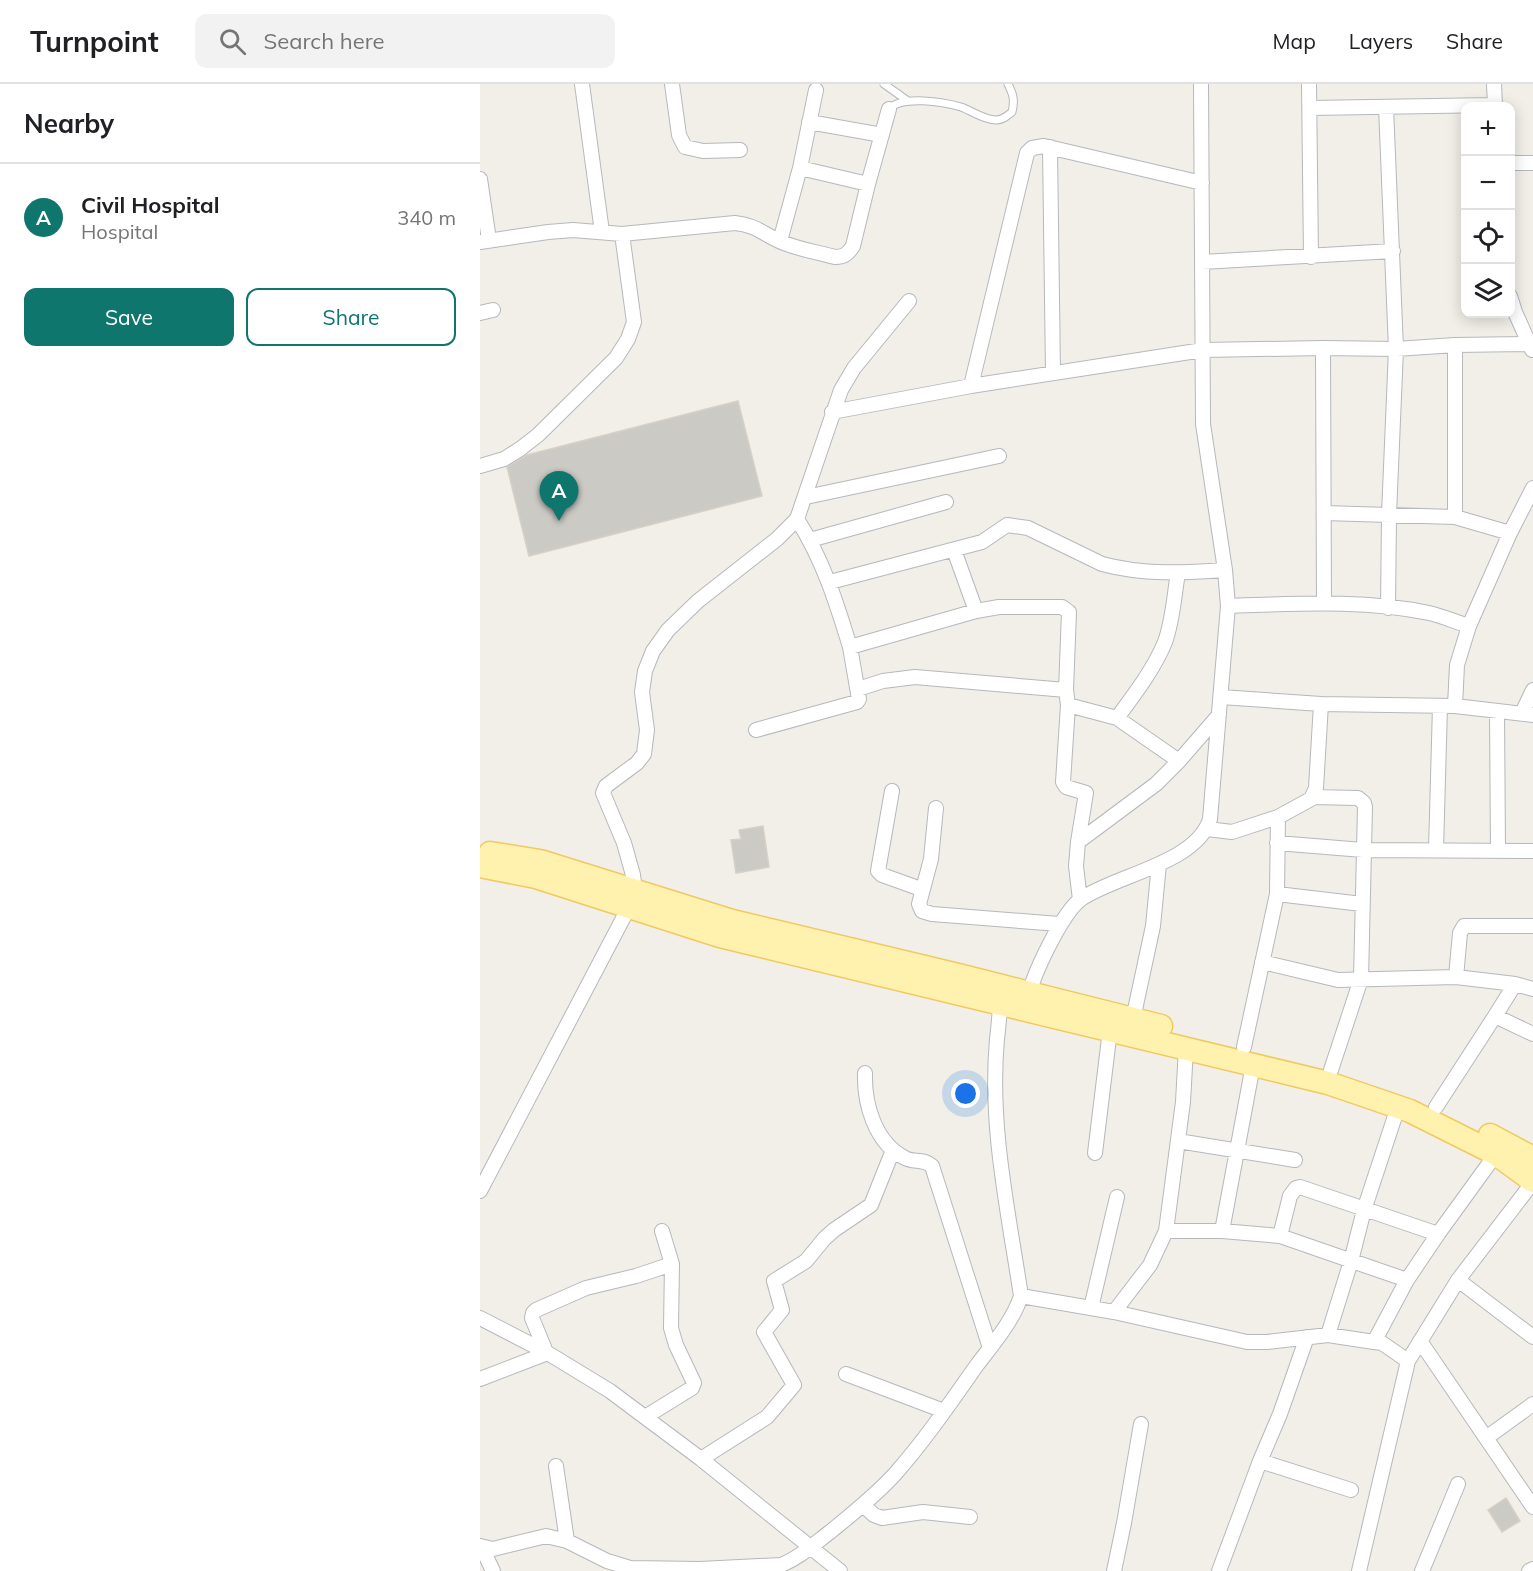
<!DOCTYPE html>
<meta charset="utf-8">
<style>
:root{--surface:#fff;--page:#f2f2f2;--text:#202124;--muted:#757577;--line:#e0e0e0;--accent:#0f766e}
body{margin:0;font-family:Mulish,sans-serif;background:var(--page);color:var(--text)}
.controls{position:absolute;right:18px;top:18px;display:grid;overflow:hidden;border-radius:12px;box-shadow:0 3px 15px #0003}
.controls button{width:54px;height:54px;display:grid;place-items:center;padding:0;border:0;border-bottom:2px solid var(--line);background:var(--surface);color:var(--text);font:30px sans-serif}
.you{position:absolute;left:486px;top:1010px;width:21px;height:21px;margin:-15px;border:4px solid #fff;border-radius:50%;background:#1a73e8;box-shadow:0 0 0 9px #1a73e833}
.badge{display:grid;place-items:center;width:39px;height:39px;border-radius:50%;background:var(--accent);color:#fff;font-size:20px;font-weight:700}
.pin{position:absolute;translate:-50% -50px;filter:drop-shadow(0 2px 3px #0008)}
.pin::after{content:'';position:absolute;top:32px;width:21px;height:18px;background:inherit;clip-path:polygon(0 0,100% 0,50% 100%)}
.list{margin:0;padding:0;list-style:none}
h2{display:flex;justify-content:space-between;align-items:center;height:78px;margin:0;padding:0 24px;font-size:26px}
h2 small{font-size:20px;font-weight:400;color:var(--muted)}
.list li{display:grid;grid-template-columns:39px 1fr auto;gap:18px;align-items:center;box-sizing:border-box;height:108px;padding:0 24px;border-top:2px solid var(--line)}
.list b{display:block;font-size:22px;white-space:nowrap}
.list p{margin:0;font-size:20px;white-space:nowrap;color:var(--muted)}
.list em{font-size:20px;font-style:normal;color:var(--muted)}
.actions{display:flex;gap:12px;padding:18px 24px}
.actions a{flex:1;padding:14px 0;border:2px solid var(--accent);border-radius:12px;text-align:center;font-size:21px;color:var(--accent)}
.actions .main{background:var(--accent);color:#fff}
.icon{flex:none;width:33px;height:33px;fill:none;stroke:currentColor;stroke-width:2;stroke-linecap:round;stroke-linejoin:round}
.map{position:relative;flex:none;width:1053px;height:1487px;overflow:hidden}
header{display:flex;align-items:center;gap:36px;box-sizing:border-box;height:84px;padding:0 30px;background:var(--surface);border-bottom:2px solid var(--line)}
header strong{font-size:28px}
nav{display:flex;gap:33px;margin-inline-start:auto;font-size:21px}
.search{width:420px;height:54px;background:var(--page);display:flex;align-items:center;gap:15px;box-sizing:border-box;padding:0 21px;border-radius:12px;color:var(--muted);font-size:22px}
main{display:flex}
aside{flex:1;background:var(--surface)}
.map>svg:first-child{display:block}
</style>
<header>
<strong>Turnpoint</strong>
<div class="search"><svg class="icon" aria-label="search" viewBox="0 0 24 24"><circle cx="10" cy="10" r="6"/><path d="M15 15l6 6"/></svg>Search here</div>
<nav><a>Map</a><a>Layers</a><a>Share</a></nav>
</header>
<main>
<aside>
<h2>Nearby<small></small></h2>
<ul class="list">
<li><span class="badge">A</span><div><b>Civil Hospital</b><p>Hospital</p></div><em>340 m</em></li>
</ul>
<div class="actions"><a class="main">Save</a><a>Share</a></div>
</aside>
<div class="map">
<svg width="1053" height="1487" viewBox="0 0 1053 1487">
<rect width="100%" height="100%" fill="#f1efe8"/>
<path fill="#cccac5" stroke="#d6d1c6" stroke-width="1.5" d="M258,317L282,412L49,472L27,383L47,371Z
M283,742L289,783L256,789L251,756L261,755L259,746Z
M1026,1414L1040,1437L1022,1448L1008,1426Z"/>
<g fill="none" stroke-linecap="round" stroke-linejoin="round">
<defs>
<path id="lane" d="M404,0L428,17
M409,25C422,11 464,18 481,23C492,27 504,36 516,36C523,36 527,32 532,28C535,16 533,10 528,0"/>
<path id="street" d="M102,0L122,148
M192,0L199,51L205,63L223,67L260,66
M829,0L831,173
M1014,0L1015,22
M906,23L916,265L909,431L908,524
M830,24L1015,21
M329,38L402,51
M570,63L573,289
M1030,79H1053
M320,84L388,100
M0,95L9,156
M300,157L320,84L336,6
M0,158L68,148L93,146L142,150L255,139C275,141 282,149 299,157C316,165 337,168 355,173C364,173 368,170 373,162L388,100L409,25
M722,178L913,167
M1030,212L1035,228L1052,266
M0,229L13,226
M843,264L844,519
M491,302L547,69L552,64L564,62L722,99
M352,328L491,302L723,266L843,264L916,265L975,261L1049,260
M0,382L24,375L40,365L58,351L136,274L148,255L154,238L142,150
M326,413L519,372
M844,429L975,433L1030,449
M975,433V261
M317,435C343,476 356,517 370,563
M330,456L466,418
M350,498L502,458L527,441L548,444L622,480C663,491 704,489 745,486
M748,522C814,520 883,515 949,529C962,532 976,538 989,542
M496,527L519,523H582L589,528L586,606L588,621L583,698L586,703L606,709L598,758
M378,605L403,597L435,593L586,606
M741,613L841,620L975,622L1053,631
M588,621L637,634L699,677
M975,622L977,581L989,542L1030,449L1053,404
M1017,627L1018,766
M1042,629L1053,606
M637,634C654,611 674,585 685,558C693,536 694,512 698,489
M276,646L377,618L379,615L370,563L496,527L474,466
M412,707L398,787L402,791L441,805
M832,713L878,714L884,719L885,723L881,895L851,986
M456,724L451,775L439,820L442,827L452,830L579,840
M727,745L752,748L798,733L831,715L836,704L841,620
M797,759L883,766L1053,767
M956,766L960,622
M797,810L798,733
M600,816L596,782L598,758L676,700L699,677L739,631
M782,878L858,896L976,893L1035,900L1053,905
M976,893L980,849L984,842H1053
M548,915C552,892 582,829 601,815C636,791 717,779 730,735L748,522L745,486L723,340L721,0
M1015,932L1035,900
M653,935L673,842L679,780
M764,963L797,810L882,820
M385,989C384,1020 395,1059 425,1074C434,1079 443,1074 452,1082L510,1264
M956,1023L1015,932L1053,950
M698,1057L815,1076
M615,1069L630,946
M0,1107L149,823L155,807L153,791L144,759L123,709L126,702L157,679L164,670L167,646L162,608L165,587L173,567L188,546L218,517L297,455L317,435L361,306L374,284L429,217
M686,1147H742L773,981
M742,1147L800,1152L927,1196
M800,1152L810,1112L816,1104L820,1103L958,1150
M978,1196L1053,1253
M541,1212L634,1228L767,1258H787L848,1251L894,1258L902,1259L928,1277
M611,1224L637,1113
M634,1228L670,1181L686,1147L703,1018L706,964
M0,1234L66,1268L130,1307L221,1375L360,1487
M848,1251L871,1177L884,1126L918,1023
M827,1253L800,1330L780,1377L871,1406
M940,1257L1053,1423
M894,1258L927,1196L958,1150L1016,1070
M366,1290L464,1327
M0,1295L65,1270L66,1268L52,1234L53,1229L56,1226L106,1204L156,1192L192,1180
M165,1333L212,1304L214,1299L196,1261L191,1244L192,1180L182,1147
M1006,1354L1053,1320
M221,1375L287,1333L314,1301L284,1248L302,1226L294,1197L326,1177L344,1155L354,1146L391,1121L413,1066
M76,1382L87,1457
M383,1421L394,1431L402,1434L443,1428L490,1433
M0,1462L13,1465L66,1452L87,1457L127,1477L150,1484L220,1485L301,1481C319,1474 334,1460 350,1448C372,1430 395,1412 415,1390C445,1356 471,1318 497,1281C513,1260 533,1237 541,1212C528,1126 509,1041 517,955C519,941 519,927 522,913
M1,1462L13,1487
M634,1487L644,1439L661,1340
M739,1487L780,1377
M879,1487L928,1277L978,1196L1053,1098
M942,1487L978,1400
M1049,1487L1053,1485"/>
<path id="primary" d="M10,769L60,777L252,837L478,891L681,942
M0,782L56,793L240,852L848,999L930,1027L1016,1070L1053,1097
M1010,1051L1053,1074"/>
</defs>
<use href="#lane" stroke="#b5b8bc" stroke-width="9"/>
<use href="#street" stroke="#b5b8bc" stroke-width="16"/>
<use href="#primary" stroke="#f2c960" stroke-width="25"/>
<use href="#lane" stroke="#fff" stroke-width="7"/>
<use href="#street" stroke="#fff" stroke-width="14"/>
<use href="#primary" stroke="#fff2af" stroke-width="22"/>
</g>
</svg>
<div class="controls">
<button>+</button>
<button>−</button>
<button><svg class="icon" aria-label="locate" viewBox="0 0 24 24"><circle cx="12" cy="12" r="6"/><path d="M12 2v4M12 18v4M2 12h4M18 12h4"/></svg></button>
<button><svg class="icon" aria-label="layers" viewBox="0 0 24 24"><path d="M12 4l9 5-9 5-9-5zM3 14l9 5 9-5"/></svg></button>
</div>
<div class="you"></div>
<div class="pin badge" style="left:79px;top:437px">A</div>
</div>
</main>
